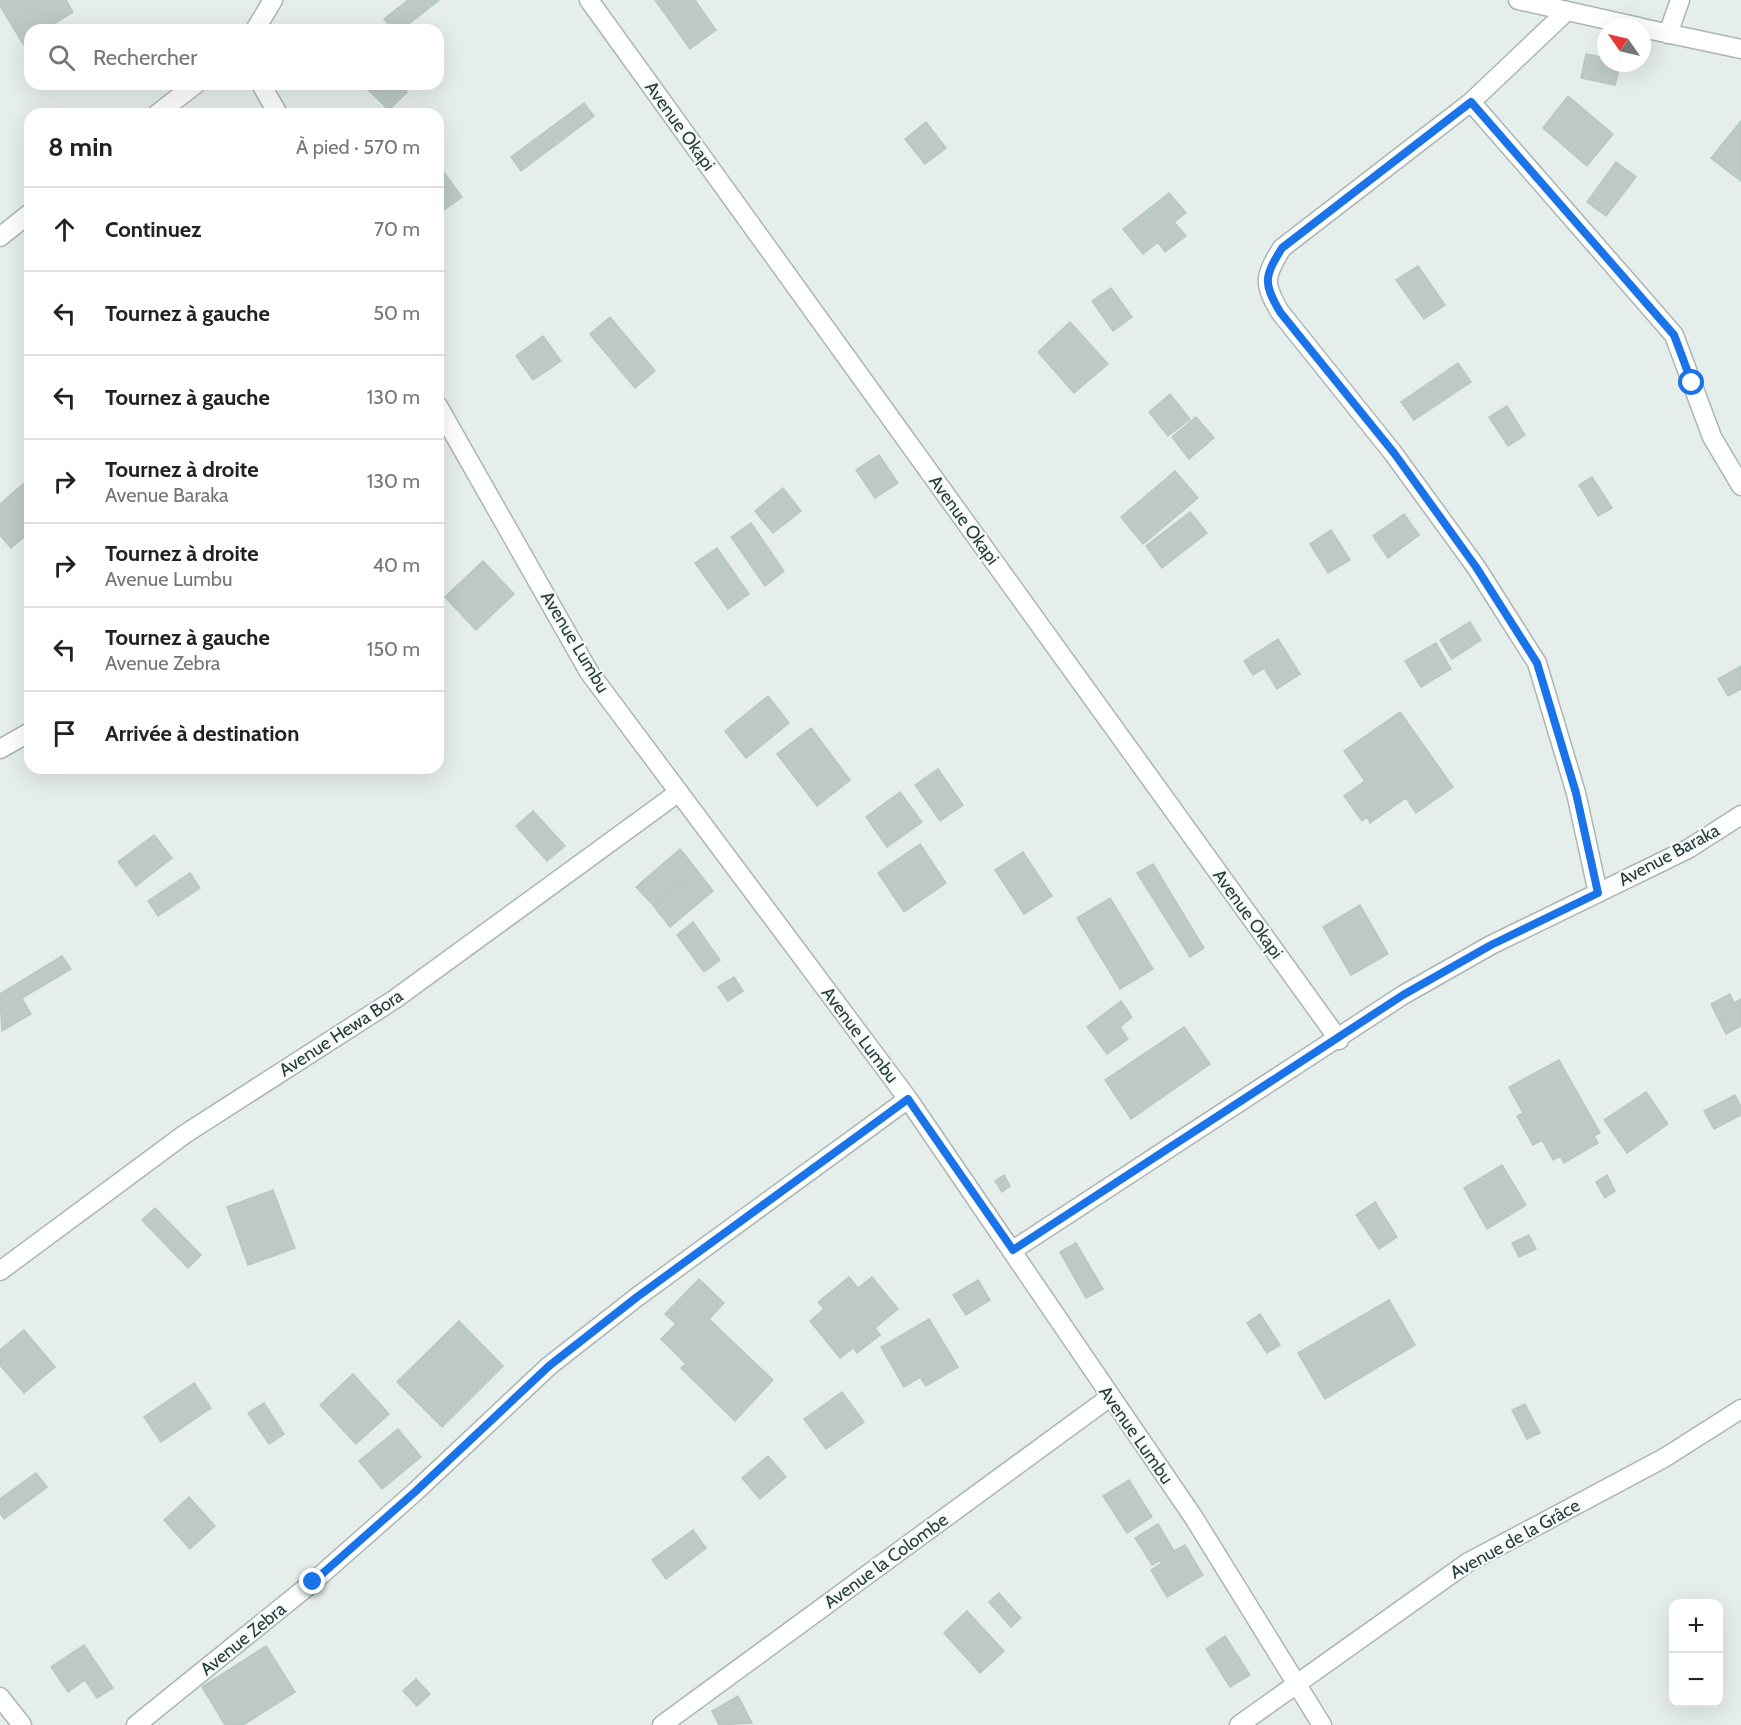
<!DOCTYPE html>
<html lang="fr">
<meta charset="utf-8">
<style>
:root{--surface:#fff;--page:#f2f2f2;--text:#222;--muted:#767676;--line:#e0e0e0}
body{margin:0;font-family:Cabin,sans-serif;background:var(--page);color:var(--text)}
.controls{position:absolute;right:18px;bottom:18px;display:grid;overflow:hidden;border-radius:12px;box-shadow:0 6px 24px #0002}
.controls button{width:54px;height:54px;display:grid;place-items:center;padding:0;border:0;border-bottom:2px solid var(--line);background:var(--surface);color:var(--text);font:30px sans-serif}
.compass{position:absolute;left:1597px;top:18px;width:54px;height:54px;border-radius:50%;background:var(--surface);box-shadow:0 6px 24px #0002;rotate:304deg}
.stop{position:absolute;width:18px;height:18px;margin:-14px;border:4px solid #1a73e8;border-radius:50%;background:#fff}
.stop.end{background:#1a73e8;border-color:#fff;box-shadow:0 2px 6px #0008}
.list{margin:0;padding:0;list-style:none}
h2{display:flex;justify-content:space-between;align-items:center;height:78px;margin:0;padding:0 24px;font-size:26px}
h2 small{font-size:20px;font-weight:400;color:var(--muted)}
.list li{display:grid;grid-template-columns:39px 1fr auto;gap:18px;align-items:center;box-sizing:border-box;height:84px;padding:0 24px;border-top:2px solid var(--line)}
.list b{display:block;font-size:22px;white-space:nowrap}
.list p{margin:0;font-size:20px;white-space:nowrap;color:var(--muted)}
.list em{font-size:20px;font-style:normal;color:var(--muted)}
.icon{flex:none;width:33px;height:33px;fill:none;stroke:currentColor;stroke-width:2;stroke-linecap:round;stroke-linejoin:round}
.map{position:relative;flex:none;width:1741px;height:1725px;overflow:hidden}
.search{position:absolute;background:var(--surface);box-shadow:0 6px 24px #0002;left:24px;top:24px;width:420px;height:66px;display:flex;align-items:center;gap:15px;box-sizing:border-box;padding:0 21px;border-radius:18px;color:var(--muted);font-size:22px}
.panel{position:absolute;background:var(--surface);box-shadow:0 6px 24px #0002;left:24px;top:108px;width:420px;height:666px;border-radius:18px}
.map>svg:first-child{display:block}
</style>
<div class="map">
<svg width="1741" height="1725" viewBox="0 0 1741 1725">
<rect width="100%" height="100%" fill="#e6eeec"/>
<path fill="#bcc9c5" stroke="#b9c7c4" stroke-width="1.5" d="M0,0H66L73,12L45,30H30V39L23,44L0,6Z
M408,0H439L401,30H393L384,19Z
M655,0H695L716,30L690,49Z
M1586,54L1606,58V63H1621L1615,85L1581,78Z
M362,84H399L407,92L389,110Z
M1568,96L1613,134L1587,166L1543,128Z
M584,103L594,116L521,171L511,157Z
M1741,121V181L1711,158Z
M926,122L946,148L925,164L905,139Z
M1616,162L1636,177L1606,216L1587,202Z
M438,164L462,197L438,214Z
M1169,193L1186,213L1174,222L1186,236L1165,252L1158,242L1143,254L1123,229Z
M1418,266L1445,305L1424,319L1396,280Z
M1111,288L1132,317L1113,331L1092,301Z
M610,317L655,371L635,388L590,334Z
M1070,322L1108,364L1074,393L1038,352Z
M543,336L561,361L533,380L516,356Z
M1458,363L1471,382L1414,420L1401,402Z
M1170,394L1190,419L1168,436L1149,412Z
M1507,406L1525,435L1508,446L1489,417Z
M1196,417L1214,438L1189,459L1172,437Z
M879,455L898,483L875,498L856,470Z
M1175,471L1198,498L1143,544L1121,517Z
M1592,477L1612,508L1598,516L1579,485Z
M30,478V532L11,548L0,535V504Z
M783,488L801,511L773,533L755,511Z
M1190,512L1207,533L1162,568L1146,546Z
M1404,514L1419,535L1388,558L1373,536Z
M751,523L784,571L765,586L731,537Z
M1331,530L1350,560L1328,573L1310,544Z
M717,548L749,594L728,609L695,563Z
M483,561L514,594L476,630L445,597Z
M1470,622L1481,640L1452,659L1440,640Z
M1278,639L1300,674L1277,689L1264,668L1253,675L1244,661Z
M1436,643L1451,669L1421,687L1405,661Z
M1741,666V689L1728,696L1718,679Z
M768,696L789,723L746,758L725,731Z
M1400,712L1453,787L1416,813L1406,798L1370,823L1367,817L1362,821L1344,796L1365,781L1344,751Z
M811,728L850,780L817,806L777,754Z
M938,769L963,805L940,821L915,785Z
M900,792L922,822L887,847L866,817Z
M533,811L565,846L547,861L516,826Z
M154,835L172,858L136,886L118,862Z
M920,844L946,883L904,912L878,873Z
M680,849L696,869L653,905L636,887Z
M1023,852L1052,896L1024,914L995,870Z
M1153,864L1204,948L1190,957L1137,873Z
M696,869L713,891L670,927L653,905Z
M190,873L200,888L158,916L148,901Z
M1110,898L1153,969L1120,989L1077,918Z
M1360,905L1388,954L1351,975L1323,927Z
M693,922L720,960L704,972L677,935Z
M62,956L71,969L22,998L31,1014L2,1031L0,994Z
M734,977L743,991L728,1001L718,987Z
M1730,994L1734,1003L1741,999V1026L1726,1034L1711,1004Z
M1121,1001L1132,1017L1120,1027L1128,1039L1107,1054L1087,1027Z
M1184,1027L1210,1064L1131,1119L1105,1080Z
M1559,1060L1600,1133L1594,1136L1598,1143L1564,1163L1560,1156L1553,1160L1542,1140L1533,1145L1517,1116L1523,1113L1509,1087Z
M1646,1092L1668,1124L1627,1153L1604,1120Z
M1735,1095L1741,1107V1115L1714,1129L1704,1111Z
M1502,1165L1526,1205L1487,1229L1464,1188Z
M1004,1175L1010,1186L1002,1192L995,1181Z
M1607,1175L1615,1191L1605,1198L1596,1182Z
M273,1190L295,1248L248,1265L227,1207Z
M1375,1202L1397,1237L1379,1249L1356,1215Z
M155,1208L201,1255L188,1268L142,1220Z
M1529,1235L1536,1249L1519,1257L1512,1243Z
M1076,1243L1103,1289L1086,1298L1060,1252Z
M849,1277L858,1288L872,1277L898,1309L875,1328L880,1335L857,1353L853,1348L840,1358L810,1321L824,1309L818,1302Z
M699,1279L724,1303L709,1319L773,1380L735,1421L681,1368L686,1364L661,1339L676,1324L665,1314Z
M978,1280L990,1300L966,1315L953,1295Z
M1389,1300L1415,1345L1325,1399L1298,1353Z
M1260,1314L1280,1345L1267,1353L1247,1323Z
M929,1319L958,1367L926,1386L920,1377L904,1387L881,1347Z
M459,1321L503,1366L442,1427L397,1382Z
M24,1330L55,1367L24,1393L0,1365V1350Z
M353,1374L389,1414L356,1444L320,1405Z
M194,1383L211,1408L161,1442L144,1417Z
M842,1392L864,1422L826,1449L804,1419Z
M264,1403L284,1434L269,1444L248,1413Z
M1525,1404L1540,1433L1527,1439L1512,1410Z
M398,1429L421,1457L382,1489L359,1461Z
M768,1456L786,1477L760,1499L742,1478Z
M36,1473L47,1487L4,1519L0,1513V1499Z
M1129,1480L1152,1517L1127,1533L1103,1496Z
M189,1497L215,1526L190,1549L164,1520Z
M1158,1524L1174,1551L1185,1545L1203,1575L1167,1597L1151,1570L1162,1563L1160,1560L1152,1565L1135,1538Z
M693,1530L706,1548L666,1579L652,1560Z
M999,1593L1021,1618L1011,1627L989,1602Z
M967,1611L1004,1651L980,1673L944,1633Z
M1225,1636L1250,1675L1230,1687L1206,1649Z
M84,1645L113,1688L97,1698L85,1680L68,1692L51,1667Z
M266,1646L295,1692L243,1725H225L202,1687Z
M416,1679L430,1694L417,1706L403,1691Z
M738,1696L752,1723L719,1725L712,1711Z"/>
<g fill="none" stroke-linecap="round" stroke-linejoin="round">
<defs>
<path id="minor" d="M589,0L1339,1040
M1518,0L1639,27
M1567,11L1471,102L1674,335L1712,437L1741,486
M1642,28L1741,49
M255,30L273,0
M1668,34L1680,0
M261,84L278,114
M1471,102L1282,248C1264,277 1263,283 1280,312L1393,453L1476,567L1537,663L1576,793L1598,893
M157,114L196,84
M0,237L30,213
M438,406L589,672L908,1099L1194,1518L1322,1725
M0,749L30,732
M1013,1250L1403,995L1491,945L1688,849L1741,815
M0,1271L185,1134L395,999L679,792
M0,1697L22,1725
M136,1725L313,1582L416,1491L549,1366L637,1297L908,1099
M662,1725L1110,1397
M1239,1725L1467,1563L1664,1458L1741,1409"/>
</defs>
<use href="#minor" stroke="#a9b6b4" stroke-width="21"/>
<use href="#minor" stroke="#fff" stroke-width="18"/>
</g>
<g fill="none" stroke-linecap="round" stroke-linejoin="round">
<path stroke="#1a73e8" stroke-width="8" d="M313,1582L416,1491L549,1366L637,1297L908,1099L1013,1250L1403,995L1491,945L1598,893L1576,793L1537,663L1476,567L1394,453L1280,312C1263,283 1264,277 1282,248L1471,102L1674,335L1692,383"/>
</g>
<g text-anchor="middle" stroke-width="4.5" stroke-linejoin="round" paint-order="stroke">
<g font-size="18" fill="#263f3d" stroke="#f7faf9">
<text transform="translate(680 126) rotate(54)" y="6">Avenue Okapi</text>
<text transform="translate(964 520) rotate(54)" y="6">Avenue Okapi</text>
<text transform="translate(575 642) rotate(59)" y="6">Avenue Lumbu</text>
<text transform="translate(1669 855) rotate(-28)" y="6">Avenue Baraka</text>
<text transform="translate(1248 914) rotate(54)" y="6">Avenue Okapi</text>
<text transform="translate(341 1033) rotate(-33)" y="6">Avenue Hewa Bora</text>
<text transform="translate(860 1035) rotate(53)" y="6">Avenue Lumbu</text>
<text transform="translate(1136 1435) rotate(55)" y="6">Avenue Lumbu</text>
<text transform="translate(1515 1539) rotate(-29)" y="6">Avenue de la Grâce</text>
<text transform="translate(886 1561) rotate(-36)" y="6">Avenue la Colombe</text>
<text transform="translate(243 1639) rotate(-39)" y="6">Avenue Zebra</text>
</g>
</g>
</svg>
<div class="controls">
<button>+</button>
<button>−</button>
</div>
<svg class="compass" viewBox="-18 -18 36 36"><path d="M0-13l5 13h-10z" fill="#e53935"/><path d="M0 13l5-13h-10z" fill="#767676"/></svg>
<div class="stop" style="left:1692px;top:383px"></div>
<div class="stop end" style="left:313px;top:1582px"></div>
<div class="search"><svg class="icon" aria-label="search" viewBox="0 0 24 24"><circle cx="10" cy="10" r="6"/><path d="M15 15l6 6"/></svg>Rechercher</div>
<section class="panel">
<h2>8 min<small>À pied · 570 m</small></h2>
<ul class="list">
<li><svg class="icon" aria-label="ahead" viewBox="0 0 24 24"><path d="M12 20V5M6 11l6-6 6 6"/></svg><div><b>Continuez</b></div><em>70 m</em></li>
<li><svg class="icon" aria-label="left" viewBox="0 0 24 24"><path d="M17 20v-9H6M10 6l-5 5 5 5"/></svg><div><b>Tournez à gauche</b></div><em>50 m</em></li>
<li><svg class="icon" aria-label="left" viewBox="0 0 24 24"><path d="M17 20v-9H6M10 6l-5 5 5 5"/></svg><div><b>Tournez à gauche</b></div><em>130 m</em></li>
<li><svg class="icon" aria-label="right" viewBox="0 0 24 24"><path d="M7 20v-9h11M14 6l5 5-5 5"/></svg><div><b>Tournez à droite</b><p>Avenue Baraka</p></div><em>130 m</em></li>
<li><svg class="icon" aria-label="right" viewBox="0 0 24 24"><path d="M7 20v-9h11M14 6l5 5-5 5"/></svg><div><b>Tournez à droite</b><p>Avenue Lumbu</p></div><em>40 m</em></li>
<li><svg class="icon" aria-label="left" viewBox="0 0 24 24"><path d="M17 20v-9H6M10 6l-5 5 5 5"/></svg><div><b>Tournez à gauche</b><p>Avenue Zebra</p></div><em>150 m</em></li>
<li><svg class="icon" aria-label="arrive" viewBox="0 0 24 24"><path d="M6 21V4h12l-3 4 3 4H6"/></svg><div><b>Arrivée à destination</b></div></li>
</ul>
</section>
</div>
